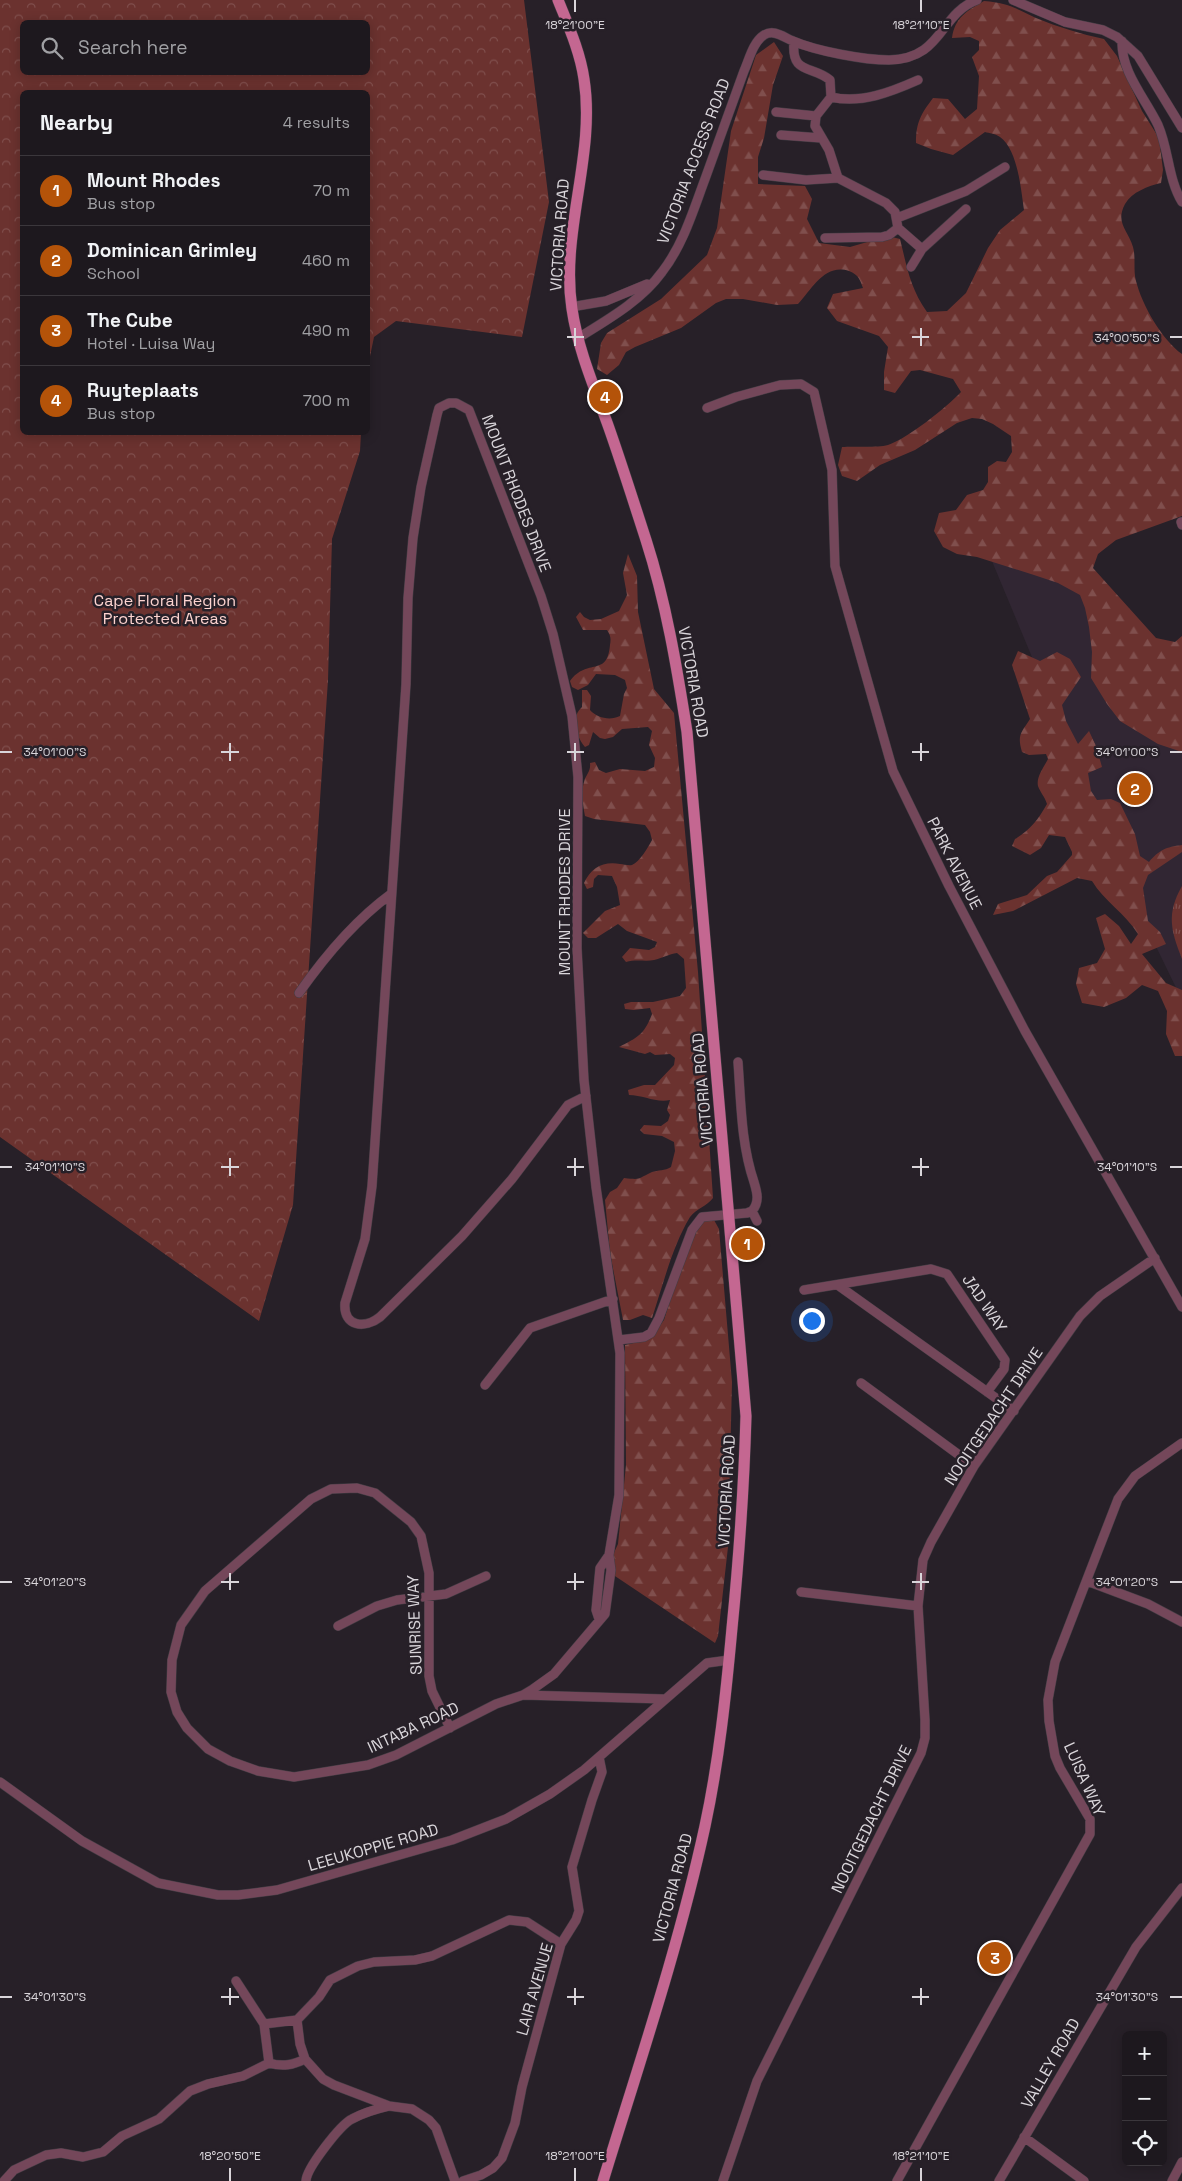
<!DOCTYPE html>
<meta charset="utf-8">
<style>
:root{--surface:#1d181e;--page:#2a252b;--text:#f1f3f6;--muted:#a0a0a4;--line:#3b373c;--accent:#b45309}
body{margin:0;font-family:"Space Grotesk",sans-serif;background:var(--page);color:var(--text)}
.controls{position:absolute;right:15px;bottom:15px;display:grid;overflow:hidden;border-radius:8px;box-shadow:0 2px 12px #0003}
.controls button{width:45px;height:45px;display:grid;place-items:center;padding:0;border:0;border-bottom:1px solid var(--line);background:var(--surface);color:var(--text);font:25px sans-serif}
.you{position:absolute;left:811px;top:1320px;width:18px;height:18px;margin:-12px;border:4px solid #fff;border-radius:50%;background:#1a73e8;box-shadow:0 0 0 8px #1a73e833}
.badge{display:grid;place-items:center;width:32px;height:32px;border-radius:50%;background:var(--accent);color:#fff;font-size:16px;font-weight:700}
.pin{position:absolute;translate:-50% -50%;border:2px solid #fff;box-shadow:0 1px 5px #0006}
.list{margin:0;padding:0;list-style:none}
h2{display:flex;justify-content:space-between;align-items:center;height:65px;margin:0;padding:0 20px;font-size:21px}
h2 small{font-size:16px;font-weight:400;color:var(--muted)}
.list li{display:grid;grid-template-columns:32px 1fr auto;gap:15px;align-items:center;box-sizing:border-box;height:70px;padding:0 20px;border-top:1px solid var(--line)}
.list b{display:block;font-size:19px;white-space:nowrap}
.list p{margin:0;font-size:16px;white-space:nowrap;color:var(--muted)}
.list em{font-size:16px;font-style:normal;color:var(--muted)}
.icon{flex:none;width:28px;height:28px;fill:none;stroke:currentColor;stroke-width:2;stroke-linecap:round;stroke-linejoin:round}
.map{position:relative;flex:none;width:1182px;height:2181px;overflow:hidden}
.search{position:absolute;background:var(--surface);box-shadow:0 2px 12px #0003;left:20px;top:20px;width:350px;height:55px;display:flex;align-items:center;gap:12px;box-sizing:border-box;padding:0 18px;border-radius:8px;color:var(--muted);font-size:19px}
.panel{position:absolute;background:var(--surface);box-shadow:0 2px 12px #0003;left:20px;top:90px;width:350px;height:345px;border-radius:8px}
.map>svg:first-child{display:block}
</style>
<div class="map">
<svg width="1182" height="2181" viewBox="0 0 1182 2181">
<defs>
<pattern id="grass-tufts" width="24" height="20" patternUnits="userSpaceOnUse" patternTransform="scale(1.25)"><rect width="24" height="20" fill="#6b322f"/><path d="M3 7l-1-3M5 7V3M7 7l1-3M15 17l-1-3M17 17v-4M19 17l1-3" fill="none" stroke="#804f4d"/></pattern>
<pattern id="forest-firs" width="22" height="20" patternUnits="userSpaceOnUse" patternTransform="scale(1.25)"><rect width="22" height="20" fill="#6b322f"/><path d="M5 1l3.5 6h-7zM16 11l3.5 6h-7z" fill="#804f4d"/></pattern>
<pattern id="park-crowns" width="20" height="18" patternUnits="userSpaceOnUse" patternTransform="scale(1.25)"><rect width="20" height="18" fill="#6b322f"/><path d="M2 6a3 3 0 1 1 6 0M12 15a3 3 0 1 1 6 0" fill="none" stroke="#804f4d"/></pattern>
</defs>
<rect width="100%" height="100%" fill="#272028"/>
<path fill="#312633" d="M979,530L1092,577L1182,679V1000L1133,899Z"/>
<path fill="url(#grass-tufts)" d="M1182,886V959C1171,931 1166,914 1182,886Z"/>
<path fill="url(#forest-firs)" d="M984,1C1008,3 1015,8 1036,18C1058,27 1081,34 1104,39L1117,56L1142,111L1159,138L1163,170L1161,183C1148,186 1132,192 1125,204C1115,223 1128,230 1133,247C1136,257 1133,270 1136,281C1142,305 1162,340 1182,354V516L1116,540L1098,554L1093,568L1156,638L1175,642L1182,636V752L1158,744L1120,721L1107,704L1091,678L1092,652L1089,627L1085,608L1080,595L1058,583L1034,575L977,557L957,554L943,547L934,531L939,513L956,510L967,495L983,490L988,482V467L997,461L1006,462L1012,452L1011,436L993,424L982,419L972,418L957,423L915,450L880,465L857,481L842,476L838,465L842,447C855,446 877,448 888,445C907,439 947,407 961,392L953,379L920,370L911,371L895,393L884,390V372L888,347L879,336L837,321L827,308L833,294L863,288C860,280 859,275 849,271C825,263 812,289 798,304L777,305L743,299H726L716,303L681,328L635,347L626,352L619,365L607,375L597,369L601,343L607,333L661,299L707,255L717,228L731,131L756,55L774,42L783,56L773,85L764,138L758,157V184L805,186L812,199L807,219L819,243L850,247L888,236L900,239C907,267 910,288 927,312L947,311L966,293L988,248L1000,230L1024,210C1021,190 1018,150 1000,137C996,134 989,133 985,132L953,155L931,149L916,143C916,122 921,114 933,98L948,99L965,119L977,109L979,76L972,57L979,50V41L970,37L952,38C955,17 967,11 984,1Z
M628,554L637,576L638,612L654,689L674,713L698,972L713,1198C707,1206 696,1209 690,1217C672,1247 663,1285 652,1318L643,1315L630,1320H623L610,1253L605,1200L610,1192L617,1188L624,1178C642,1180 637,1179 652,1172C658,1170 665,1171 671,1167L675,1151L674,1142L662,1136L644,1134L640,1130L644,1125L661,1126L668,1121L670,1115L667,1110L670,1100C656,1103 643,1095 629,1095L628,1090L644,1085H655L674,1065L675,1058L670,1054L655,1055L650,1052L645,1054L619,1047C638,1037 644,1035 652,1014L650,1008L634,1010L625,1009L624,1004L631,1002H653L680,996L686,988L684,959L677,953C669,954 662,958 654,960C646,962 636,959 626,962L622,957L630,948L649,950L655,947L657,942L627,931L618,924L596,938H588L583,933L605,911L620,905L617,887L612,876L598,875L594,879L593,887L587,889L584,883C591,868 603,861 620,864C624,864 628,866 632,865C640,862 648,847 652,840L650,832L645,825L594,819L585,816C583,806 581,792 584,782C586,774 591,772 590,763L595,762L599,770L606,773L620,769L645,771L654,767L655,758L649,745L652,731L648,727L622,729L613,737L605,739L600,738L593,732L589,745L585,747C576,736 570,718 582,707V690H587L591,696L590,710C597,718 610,721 620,716L624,694L627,688L625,680L615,675L596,674L588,685L578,690L572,687L570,681C588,657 607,678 610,645C611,639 611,636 607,630H583L576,617L580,612L584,617L590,620L601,619L619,611L627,595L623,573Z
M1018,651L1040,661L1057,652L1070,659L1081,677L1062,705L1066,721L1078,744L1089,731L1096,746L1102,767L1088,773L1091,791L1097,800L1111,799L1120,803L1135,834L1140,856L1149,862C1159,850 1166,847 1182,845V852L1148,875L1143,888L1148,921L1160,932L1166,944L1142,954L1166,983L1182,990V1056H1175L1166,1034L1167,1011L1158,991L1142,985L1126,998L1104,1007L1082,1003L1076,984L1079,968L1097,963L1105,949L1096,918L1105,914L1119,926L1131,944L1138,934C1125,913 1104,901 1092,881L1077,878L1013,911L993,915L998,904L1027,895L1047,876L1057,872L1072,855V852L1065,837L1049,835L1041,848L1030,855L1012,846L1015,839C1030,830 1038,820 1047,804C1045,797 1040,792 1038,786C1036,777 1044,767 1048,759L1046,754L1029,755L1022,752C1017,735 1021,733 1030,719L1012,665Z
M709,1220H714L719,1229L732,1382L728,1547L718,1636L715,1643L606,1570L618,1544L626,1465L625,1345L650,1339L664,1320L676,1280L693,1234L702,1221Z"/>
<path fill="url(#park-crowns)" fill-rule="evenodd" d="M0,0H524L549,202L522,337L396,321L374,337L368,366V92H22V432L361,433L360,451L332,539L328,680L293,1205L259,1321L0,1137ZM22,22H368V72H22Z"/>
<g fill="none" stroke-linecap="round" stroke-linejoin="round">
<defs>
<path id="minor" d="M1013,0L1065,22L1103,30L1117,37L1138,56L1182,128
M1122,41C1121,72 1145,98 1158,125C1169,150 1168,179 1182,202
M794,42C791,75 812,65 830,80L831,97
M831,97L816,116L815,126L829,150L838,178L886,203L895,212L898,228L922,249
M831,97C861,104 891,92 918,80
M776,112L816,116
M781,135L821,138
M763,175L806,180L838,178
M897,218L966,191L1005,167
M825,238L882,237L889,235L898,228
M911,267L922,249L966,209
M571,307L606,301L647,284
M578,338C607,320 641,301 662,272C683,245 693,211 705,179C718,143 731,107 744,71C749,60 753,42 764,35C774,29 783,37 793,41C816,51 864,60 889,60C943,59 939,14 977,0
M707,408L736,397L780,385L801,384L814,392L832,470L835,566L893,771L949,886L1025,1031L1182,1307
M1181,522L1182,525
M299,993C325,956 354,921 391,894
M752,1211L757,1221
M839,1286L1014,1411
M804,1290L931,1269L947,1274L1005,1360L1004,1369L987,1392
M619,1340L644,1337L651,1333L659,1318L692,1230L702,1217L747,1213L752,1211C760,1202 757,1192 754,1182C741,1144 741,1102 738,1062
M861,1383L974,1466
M485,1385L530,1328L613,1299
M1087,1581L1148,1604L1182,1622
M801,1592L918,1606
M599,1619L596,1610L600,1568L609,1555
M338,1626L377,1606L397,1600L446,1594L486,1576
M523,1695L664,1699
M450,1728L432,1691L429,1676V1573L421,1536L411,1522L375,1493L357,1488L331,1489L311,1499L205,1591L181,1625L172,1660L171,1692L177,1712L187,1728L208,1749L230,1761L258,1771L294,1777L368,1765L396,1755L496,1704L523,1695L533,1689L554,1674L605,1614L611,1570L609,1555L619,1495L620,1353L596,1187L584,1080L577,948L578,777L572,716L553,634L541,596L469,410L456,403H449L439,408L437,415L421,487L413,538L408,598L406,684L372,1186L365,1239L345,1303C343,1327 365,1329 380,1317L462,1236L512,1179L568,1105L586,1096
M0,1782L82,1841L158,1883L218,1895H238L277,1890L452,1840L506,1819L550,1794L584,1770L707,1663L729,1660
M236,1981L264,2024L269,2063C283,2067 293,2065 305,2059L323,2079L334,2085L389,2106L412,2109L429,2120L436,2128L455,2181
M297,2020L300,2044L305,2059
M264,2024L297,2020L319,1997L330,1980L358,1966L374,1962L415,1960L432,1956L509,1920L527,1922L561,1944
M1024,2137L1084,2181
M4,2181L14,2170L46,2155L61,2153L83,2157L103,2152L122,2136L159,2119L190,2091L208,2084L243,2076L269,2063
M306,2181C306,2169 340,2125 352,2119C363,2113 376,2109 389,2106
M463,2181L481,2175L493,2168L502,2158L515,2123L522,2087L561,1944L576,1920L579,1911L572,1867L592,1800L602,1772L599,1757
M723,2181L757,2081L921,1753L925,1738V1720L918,1606L923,1560L931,1542L974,1466L1080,1316L1100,1296L1155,1258
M897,2181L1090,1834V1819L1060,1768L1055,1756L1049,1721L1048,1700L1055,1662L1118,1499L1135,1476L1182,1443
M999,2181L1136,1947L1182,1888
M1172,2181L1182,2162"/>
<path id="major" d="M558,0C568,25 580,51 584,79C596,155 560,232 572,309C578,350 595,389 609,428C622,465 634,503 646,540C666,602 677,668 687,732L746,1416C744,1487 739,1557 732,1628C726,1694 719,1761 705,1826C679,1946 639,2064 603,2181"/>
</defs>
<use href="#minor" stroke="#433d44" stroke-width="10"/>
<use href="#major" stroke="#433d44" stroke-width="12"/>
<use href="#minor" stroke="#74475a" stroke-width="9"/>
<use href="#major" stroke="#c46791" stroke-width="11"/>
</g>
<path fill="none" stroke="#d9d5da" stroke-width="2" d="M575,0V12M921,0V12M575,328V346M921,328V346M567,337H584M912,337H929M1170,337H1182M230,743V761M575,743V761M921,743V761M0,752H12M221,752H239M567,752H584M912,752H929M1170,752H1182M230,1158V1176M575,1158V1176M921,1158V1176M0,1167H12M221,1167H239M567,1167H584M912,1167H929M1170,1167H1182M230,1573V1590M575,1573V1590M921,1573V1590M0,1582H12M221,1582H239M567,1582H584M912,1582H929M1170,1582H1182M230,1988V2005M575,1988V2005M921,1988V2005M0,1997H12M221,1997H239M567,1997H584M912,1997H929M1170,1997H1182M230,2168V2181M575,2168V2181M921,2168V2181"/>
<g text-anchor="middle" stroke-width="5" stroke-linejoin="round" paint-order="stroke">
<g font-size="16" fill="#d9d5da" stroke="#272028">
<text transform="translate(693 161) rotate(-69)" y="6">VICTORIA ACCESS ROAD</text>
<text transform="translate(559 235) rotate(-86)" y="6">VICTORIA ROAD</text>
<text transform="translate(517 493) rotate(69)" y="6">MOUNT RHODES DRIVE</text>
<text transform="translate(694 682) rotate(80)" y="6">VICTORIA ROAD</text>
<text transform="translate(955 863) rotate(63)" y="6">PARK AVENUE</text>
<text transform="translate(564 892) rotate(-90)" y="6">MOUNT RHODES DRIVE</text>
<text transform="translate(702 1089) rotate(-95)" y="6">VICTORIA ROAD</text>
<text transform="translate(985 1303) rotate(56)" y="6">JAD WAY</text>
<text transform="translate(993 1416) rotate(-56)" y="6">NOOITGEDACHT DRIVE</text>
<text transform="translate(726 1491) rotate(-87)" y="6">VICTORIA ROAD</text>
<text transform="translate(414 1625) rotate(-92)" y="6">SUNRISE WAY</text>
<text transform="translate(413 1727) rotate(-25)" y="6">INTABA ROAD</text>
<text transform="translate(1085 1779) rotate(66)" y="6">LUISA WAY</text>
<text transform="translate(871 1819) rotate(-64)" y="6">NOOITGEDACHT DRIVE</text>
<text transform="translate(373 1847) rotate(-16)" y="6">LEEUKOPPIE ROAD</text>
<text transform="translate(672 1888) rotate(-75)" y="6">VICTORIA ROAD</text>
<text transform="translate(534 1989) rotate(-74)" y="6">LAIR AVENUE</text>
<text transform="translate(1050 2063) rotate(-60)" y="6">VALLEY ROAD</text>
</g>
<g font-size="16" fill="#fdd3cf" stroke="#272028">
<text x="165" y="606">Cape Floral Region<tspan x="165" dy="18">Protected Areas</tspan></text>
</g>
</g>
<g font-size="12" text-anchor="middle" fill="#d9d5da" stroke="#272028" stroke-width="5" stroke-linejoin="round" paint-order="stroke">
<text x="575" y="29">18°21'00"E</text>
<text x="921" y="29">18°21'10"E</text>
<text x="1127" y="342">34°00'50"S</text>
<text x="55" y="756">34°01'00"S</text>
<text x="1127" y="756">34°01'00"S</text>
<text x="55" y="1171">34°01'10"S</text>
<text x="1127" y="1171">34°01'10"S</text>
<text x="55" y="1586">34°01'20"S</text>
<text x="1127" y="1586">34°01'20"S</text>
<text x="55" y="2001">34°01'30"S</text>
<text x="1127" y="2001">34°01'30"S</text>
<text x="230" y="2160">18°20'50"E</text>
<text x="575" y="2160">18°21'00"E</text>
<text x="921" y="2160">18°21'10"E</text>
</g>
</svg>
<div class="controls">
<button>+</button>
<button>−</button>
<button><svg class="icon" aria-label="locate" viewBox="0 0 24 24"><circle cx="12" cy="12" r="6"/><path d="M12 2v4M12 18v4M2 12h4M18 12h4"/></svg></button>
</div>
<div class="you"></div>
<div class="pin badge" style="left:747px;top:1244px">1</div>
<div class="pin badge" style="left:1135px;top:789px">2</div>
<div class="pin badge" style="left:995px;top:1958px">3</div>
<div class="pin badge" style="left:605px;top:397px">4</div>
<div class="search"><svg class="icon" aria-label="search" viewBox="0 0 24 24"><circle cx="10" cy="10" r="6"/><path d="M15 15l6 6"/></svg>Search here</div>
<section class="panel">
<h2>Nearby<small>4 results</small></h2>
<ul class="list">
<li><span class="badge">1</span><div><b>Mount Rhodes</b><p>Bus stop</p></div><em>70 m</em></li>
<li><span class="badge">2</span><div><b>Dominican Grimley</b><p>School</p></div><em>460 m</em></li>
<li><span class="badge">3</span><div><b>The Cube</b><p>Hotel · Luisa Way</p></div><em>490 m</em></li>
<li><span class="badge">4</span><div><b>Ruyteplaats</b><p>Bus stop</p></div><em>700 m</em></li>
</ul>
</section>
</div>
